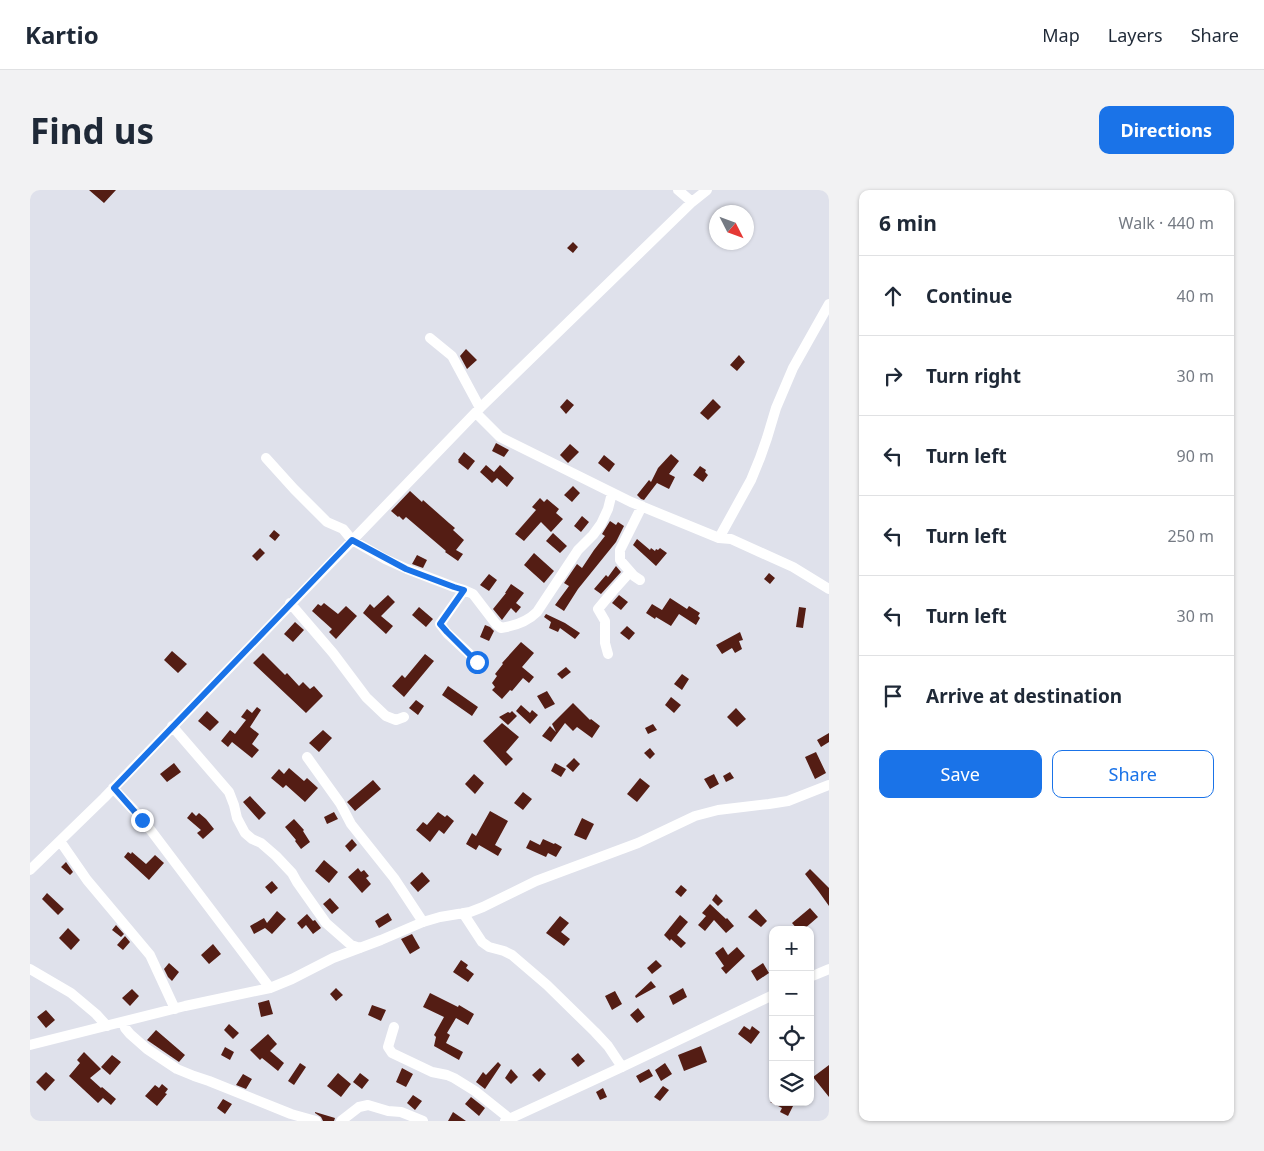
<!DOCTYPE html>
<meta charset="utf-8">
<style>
:root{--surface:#fff;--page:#f2f2f3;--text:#1f2937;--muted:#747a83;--line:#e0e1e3;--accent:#1a73e8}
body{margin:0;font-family:"Noto Sans",sans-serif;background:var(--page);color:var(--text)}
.controls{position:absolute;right:15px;bottom:15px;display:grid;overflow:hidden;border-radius:10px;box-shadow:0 1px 4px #0004}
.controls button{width:45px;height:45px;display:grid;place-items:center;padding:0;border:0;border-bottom:1px solid var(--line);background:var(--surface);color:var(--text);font:25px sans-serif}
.compass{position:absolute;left:679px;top:15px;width:45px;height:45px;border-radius:50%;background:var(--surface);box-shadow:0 1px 4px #0004;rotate:132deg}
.stop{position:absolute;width:15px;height:15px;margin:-11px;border:4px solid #1a73e8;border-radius:50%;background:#fff}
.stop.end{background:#1a73e8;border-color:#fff;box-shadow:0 1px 5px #0008}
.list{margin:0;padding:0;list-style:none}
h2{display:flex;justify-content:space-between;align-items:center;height:65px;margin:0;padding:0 20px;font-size:21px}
h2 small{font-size:16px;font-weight:400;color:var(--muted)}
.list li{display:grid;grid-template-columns:32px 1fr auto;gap:15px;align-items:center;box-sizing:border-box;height:80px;padding:0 20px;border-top:1px solid var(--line)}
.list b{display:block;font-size:19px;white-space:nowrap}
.list em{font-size:16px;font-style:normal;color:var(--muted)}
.actions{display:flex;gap:10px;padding:15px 20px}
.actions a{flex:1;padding:11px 0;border:1px solid var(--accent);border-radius:10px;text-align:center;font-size:18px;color:var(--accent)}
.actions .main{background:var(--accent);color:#fff}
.icon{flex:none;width:28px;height:28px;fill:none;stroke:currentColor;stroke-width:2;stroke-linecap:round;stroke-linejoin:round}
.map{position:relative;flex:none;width:799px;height:931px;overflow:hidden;border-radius:10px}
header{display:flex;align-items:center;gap:30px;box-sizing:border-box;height:70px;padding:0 25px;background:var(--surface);border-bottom:1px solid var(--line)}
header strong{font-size:24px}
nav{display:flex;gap:28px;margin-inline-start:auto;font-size:18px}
.intro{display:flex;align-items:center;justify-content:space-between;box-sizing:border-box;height:120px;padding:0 30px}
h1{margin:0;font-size:35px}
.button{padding:12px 22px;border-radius:10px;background:var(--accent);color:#fff;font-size:18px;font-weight:700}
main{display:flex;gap:30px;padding:0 30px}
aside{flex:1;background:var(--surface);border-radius:10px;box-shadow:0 1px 4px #0004}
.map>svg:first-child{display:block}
</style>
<header>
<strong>Kartio</strong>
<nav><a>Map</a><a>Layers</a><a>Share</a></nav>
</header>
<div class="intro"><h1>Find us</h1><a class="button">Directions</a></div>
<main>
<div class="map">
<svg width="799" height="931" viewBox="0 0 799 931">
<rect width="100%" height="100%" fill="#dfe1eb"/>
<path fill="#541d14" d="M59,0H86L74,13Z
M543,52L548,57L543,63L537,58Z
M436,159L447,170L437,179L430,166Z
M709,165L715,172L707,181L700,175Z
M537,209L544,215L536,224L530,217Z
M683,209L691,217L678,230L670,223Z
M466,253L479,260L474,267L462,261Z
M540,254L549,262L538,273L530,265Z
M434,262L445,271L438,280L428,272L429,271L428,270Z
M641,264L649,271L639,284L645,287L639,299L627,293L614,310L611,309L607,305L619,290L621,292L628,278Z
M574,265L585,274L579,282L568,273Z
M456,275L464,282L470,275L484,288L477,297L467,288L462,293L450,282Z
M670,276L676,280L675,282L678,285L673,292L663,285Z
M543,296L550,303L542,312L534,305Z
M380,301L392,312L393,310L419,333L425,338L423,340L434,350L426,360L433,364L428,371L415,362L416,361L376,327L373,330L369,326L368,327L361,321Z
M510,308L514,312L517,309L529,319L526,323L533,329L521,342L511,332L494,351L485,344L506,320L502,317Z
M552,326L559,332L551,342L544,336Z
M580,331L586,335L588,332L594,336L586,352L548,399L534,421L525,415L539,396L534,393L547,374L552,378L564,360L575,346L572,344Z
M244,340L250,345L245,351L239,346Z
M523,343L537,356L530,363L516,351Z
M607,349L620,360L621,358L625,361L626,359L628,360L630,358L637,363L626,376L603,355Z
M230,358L235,363L227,371L222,366Z
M504,363L524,381L514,393L494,375Z
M387,365L397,370L393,378L382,374Z
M586,376L591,382L571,404L564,399L576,385L578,387Z
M739,383L745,388L740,394L734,389Z
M459,384L467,390L459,401L450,395Z
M481,394L494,403L486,413L491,417L486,423L481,418L472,430L463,419L476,403H475Z
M358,405L365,412L351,426L363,436L356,444L333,423L340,414L344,418Z
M589,405L598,412L591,420L582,413Z
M640,408L657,419L659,416L670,423L668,426L670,428L666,435L649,424L641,436L626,427L625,429L616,423L622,414L632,420Z
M294,413L308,424L316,416L327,426L306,449L299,442L302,439L282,421L288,414L291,416Z
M389,417L403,429L396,437L382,425Z
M769,417L776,418L773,438L766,437Z
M516,424L535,433L550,443L545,449L530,438L528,442L519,438L521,432L514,427Z
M265,432L274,440L263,452L254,444Z
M455,435L460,437L464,441L459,451L450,447Z
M597,436L605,443L599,450L590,443Z
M710,442L713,450L709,451L712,459L705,463L702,458L692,464L686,455Z
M491,452L504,463L492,477L504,487L499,493L493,488L482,501L480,500L472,509L462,500L465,497L462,493L467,486L465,484L473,474L472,473Z
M142,461L157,474L148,483L134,470Z
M233,463L255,485L257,483L269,496L273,492L280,499L284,496L293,506L276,523L223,473Z
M395,464L404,471L374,507L362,496L372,485L375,488Z
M536,477L541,482L532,489L527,484Z
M652,484L659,489L652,500L644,494Z
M418,496L448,517L442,526L412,505Z
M517,501L525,514L515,519L507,506Z
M641,507L651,515L644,523L635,515Z
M386,510L394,516L388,525L379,518Z
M543,513L560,530L561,529L570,536L562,548L547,537L543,541L535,533L521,552L512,546L520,536L526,542L522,534Z
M491,515L500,523L502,520L508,525L500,534L486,521Z
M227,517L231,520L220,537L229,544L222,554L229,560L222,568L202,552L198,557L191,551L200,540L205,544L216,530L211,527L217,519L222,523Z
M706,518L716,529L707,537L697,527Z
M177,521L189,532L180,541L168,531Z
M482,521L487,526L478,535L469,527L478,522L480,523Z
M472,533L489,547L476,562L483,569L476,576L453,551Z
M623,534L627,540L618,544L615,538Z
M293,540L302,548L289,562L279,553Z
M799,543V552L791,557L787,550Z
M620,558L625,564L620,569L614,563Z
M786,562L796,583L785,589L775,567Z
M544,568L550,574L543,582L536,576Z
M144,573L151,582L137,592L130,584Z
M525,573L536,579L531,587L521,581Z
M259,578L274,591L277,588L288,598L275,612L256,595L253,598L241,588L249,579L254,584Z
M700,582L704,588L696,592L693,586Z
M444,584L454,593L445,604L435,594Z
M684,584L689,594L680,599L674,589Z
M610,588L620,596L607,612L597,604Z
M343,590L351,599L325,621L317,612Z
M493,602L502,609L493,620L484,613Z
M220,606L236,623L229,630L213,612Z
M460,621L478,631L465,655L472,659L468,666L449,655L446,660L436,654L442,643L446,646Z
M162,622L166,626L169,623L176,629L184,639L173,649L167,643L171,640L157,628Z
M304,622L308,629L297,634L294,627Z
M408,622L415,627L417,625L424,631L414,644L409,640L400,652L386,640L393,632L397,635Z
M552,628L564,634L556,650L544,645Z
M264,629L274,640L273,641L280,652L271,659L265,651L266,650L255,637Z
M322,649L327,655L320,662L315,656Z
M513,649L524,654L525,653L532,657L526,667L518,663L516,667L496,658L500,650L510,655Z
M98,662L101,664L102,662L116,674L125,665L134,673L119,690L94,667Z
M294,670L308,682L299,693L285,681Z
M36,672L43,682L40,685L31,677Z
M328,678L331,682L334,680L339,686L336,688L341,694L332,703L318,687Z
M780,679L799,698V716L789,702L775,684Z
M392,682L400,691L388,702L380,693Z
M242,691L248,698L241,704L235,697Z
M651,695L657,700L651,707L645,702Z
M17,703L34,719L28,725L12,709Z
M686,704L693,711L688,716L682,710Z
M300,708L309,718L302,724L293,714Z
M680,714L696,729L697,728L704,736L696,743L684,730L675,741L668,735L676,726L672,723Z
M780,718L788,727L773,740H768L762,733Z
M726,719L737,731L731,737L718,727Z
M247,721L256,729L242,744L235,738L224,744L220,736L234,728L237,733Z
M358,723L362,730L349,738L345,731Z
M277,724L283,731L285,730L291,738L283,744L276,735L272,739L267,733Z
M650,725L658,732L647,745L656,753L651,758L641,749L640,751L634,745Z
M530,726L539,733L531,742L540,749L534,756L516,743Z
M86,735L94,744L91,747L82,740Z
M38,738L50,750L41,760L29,748Z
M382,744L390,758L380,764L371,749Z
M95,746L100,752L93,760L87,755Z
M183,754L191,764L179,774L171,765Z
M693,757L698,765L707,757L715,766L696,784L691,778L694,776L685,763Z
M431,770L438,775L436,778L444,784L438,792L423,782Z
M626,770L632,776L622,784L617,778Z
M139,773L149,782L142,791L138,787L134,779Z
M733,773L739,783L727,791L721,781Z
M621,791L626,797L606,808L605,806Z
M306,798L313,805L306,811L300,804Z
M653,798L657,807L643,815L639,806Z
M102,799L109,806L100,816L92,808Z
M585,801L592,814L582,820L575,806Z
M400,803L428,817L429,815L444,824L438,835L426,828L417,843L420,845L416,853L433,862L429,870L404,856L406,847L404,845L414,827L393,817Z
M239,810L243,824L231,827L228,813Z
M342,815L356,820L351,831L338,825Z
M608,818L615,827L607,833L600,825Z
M16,820L25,830L16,838L7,827Z
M199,834L209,843L203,849L194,840Z
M714,836L720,840L722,836L730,842L721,854L708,844Z
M126,840L155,865L149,872L117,850Z
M238,844L247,854L240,861L254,873L248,881L232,868L230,870L220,860Z
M671,856L677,872L654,881L648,865Z
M195,857L204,862L200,870L191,865Z
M54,862L71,879L60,888L71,898L72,897L86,909L81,915L73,908L68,913L39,886L50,873L47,870Z
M548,863L555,871L548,877L541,869Z
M82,865L91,872L80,885L71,877Z
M468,872L471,875L455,899L446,892L453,882L456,885Z
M270,873L276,877L264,895L258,891Z
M635,873L642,884L631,891L625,880Z
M799,875V907L783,887Z
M372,878L383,884L376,897L366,892Z
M510,878L516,884L509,892L502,885Z
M481,879L488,887L481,894L475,888Z
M619,879L623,886L610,893L606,886Z
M16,882L25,890L15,901L6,892Z
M308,883L321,894L311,907L297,896Z
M330,883L339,890L332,899L323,892Z
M213,884L222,889L216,899L206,895Z
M132,894L138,899L135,903L137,904L127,916L115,906L125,895L129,898Z
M633,896L639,900L630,911L624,907Z
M573,898L577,907L570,910L566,902Z
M383,905L392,911L385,920L377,913Z
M441,907L455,918L449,926L435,914Z
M193,909L202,914L195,924L187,918Z
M740,912H765L758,926L750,922L752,918Z
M285,922L305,928L304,931H293L291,927L285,923Z
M423,922L436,931H418Z"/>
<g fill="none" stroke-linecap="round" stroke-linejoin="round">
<path stroke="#fff" stroke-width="10" d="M648,0L662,12
M400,148L422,166L450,218
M446,223L470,247L601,312L689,348L701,349L763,377L799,399
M236,268L264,299L297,332L313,339L322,350L355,369L377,379L424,397L434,400L443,404L466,434L471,438C485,436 497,432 507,422L548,360L563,345L571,334L578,319L582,303
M689,348L721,290L730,268L737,248L746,218L763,178L799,114
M610,390L604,386L590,370V360L612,316
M434,400L410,434L417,443L447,471
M260,413L303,463L336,507L356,526L366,530L374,527
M578,464L575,453V431L568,419L583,401L600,382
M142,536L199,602L204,615L207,628L215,643L222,649L231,653L246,666L262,683L267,692L296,733L321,755L330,758
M277,567L310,613L321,634L364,688L393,732
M83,598L113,630L240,798
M30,651L57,690L120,765L145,819
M0,680L74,608L450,218L662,12L677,0
M433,723L452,752L459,757L474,761L482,765L517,795L565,842L578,856L592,877
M0,779L41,803L66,824L77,836
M780,787L799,779
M94,832L95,838L100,844L117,859L147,879L164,886L179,891L261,924L286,931
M364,837L358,857L362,863L402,882L417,885L424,888L445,901L480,929
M0,855L155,816L240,798L262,789L303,768L351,750L393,732L410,727L440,722L453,717L506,691L608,653L665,626L688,620L739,614L758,611L799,595
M311,931L329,917L338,915L358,921L371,922L393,931
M475,931L592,877L743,805"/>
</g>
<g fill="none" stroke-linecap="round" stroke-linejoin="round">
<path stroke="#1a73e8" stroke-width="6" d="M112,630L84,598L322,350L376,379L424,397L434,400L410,434L417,442L447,472"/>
</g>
</svg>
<div class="controls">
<button>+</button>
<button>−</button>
<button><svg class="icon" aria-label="locate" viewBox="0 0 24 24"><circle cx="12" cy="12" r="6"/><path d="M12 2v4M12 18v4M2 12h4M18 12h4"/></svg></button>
<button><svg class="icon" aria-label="layers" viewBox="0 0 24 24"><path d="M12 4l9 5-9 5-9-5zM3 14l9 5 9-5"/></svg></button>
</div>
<svg class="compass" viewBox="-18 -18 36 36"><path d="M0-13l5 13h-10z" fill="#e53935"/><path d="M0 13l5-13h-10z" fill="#747a83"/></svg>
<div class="stop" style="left:447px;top:472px"></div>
<div class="stop end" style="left:112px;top:630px"></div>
</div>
<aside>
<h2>6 min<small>Walk · 440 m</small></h2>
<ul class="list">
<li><svg class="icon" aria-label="ahead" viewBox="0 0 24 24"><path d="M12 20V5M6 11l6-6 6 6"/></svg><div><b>Continue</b></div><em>40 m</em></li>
<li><svg class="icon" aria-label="right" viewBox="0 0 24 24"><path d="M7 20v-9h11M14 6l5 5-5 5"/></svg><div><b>Turn right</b></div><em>30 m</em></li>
<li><svg class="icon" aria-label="left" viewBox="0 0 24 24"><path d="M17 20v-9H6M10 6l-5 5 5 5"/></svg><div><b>Turn left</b></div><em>90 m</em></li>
<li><svg class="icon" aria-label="left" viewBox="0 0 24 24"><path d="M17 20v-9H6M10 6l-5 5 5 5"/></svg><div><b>Turn left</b></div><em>250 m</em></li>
<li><svg class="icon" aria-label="left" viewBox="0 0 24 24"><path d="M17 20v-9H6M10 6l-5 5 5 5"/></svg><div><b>Turn left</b></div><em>30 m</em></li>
<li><svg class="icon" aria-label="arrive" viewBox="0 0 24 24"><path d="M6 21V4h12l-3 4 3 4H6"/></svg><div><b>Arrive at destination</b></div></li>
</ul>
<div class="actions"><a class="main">Save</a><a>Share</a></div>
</aside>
</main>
